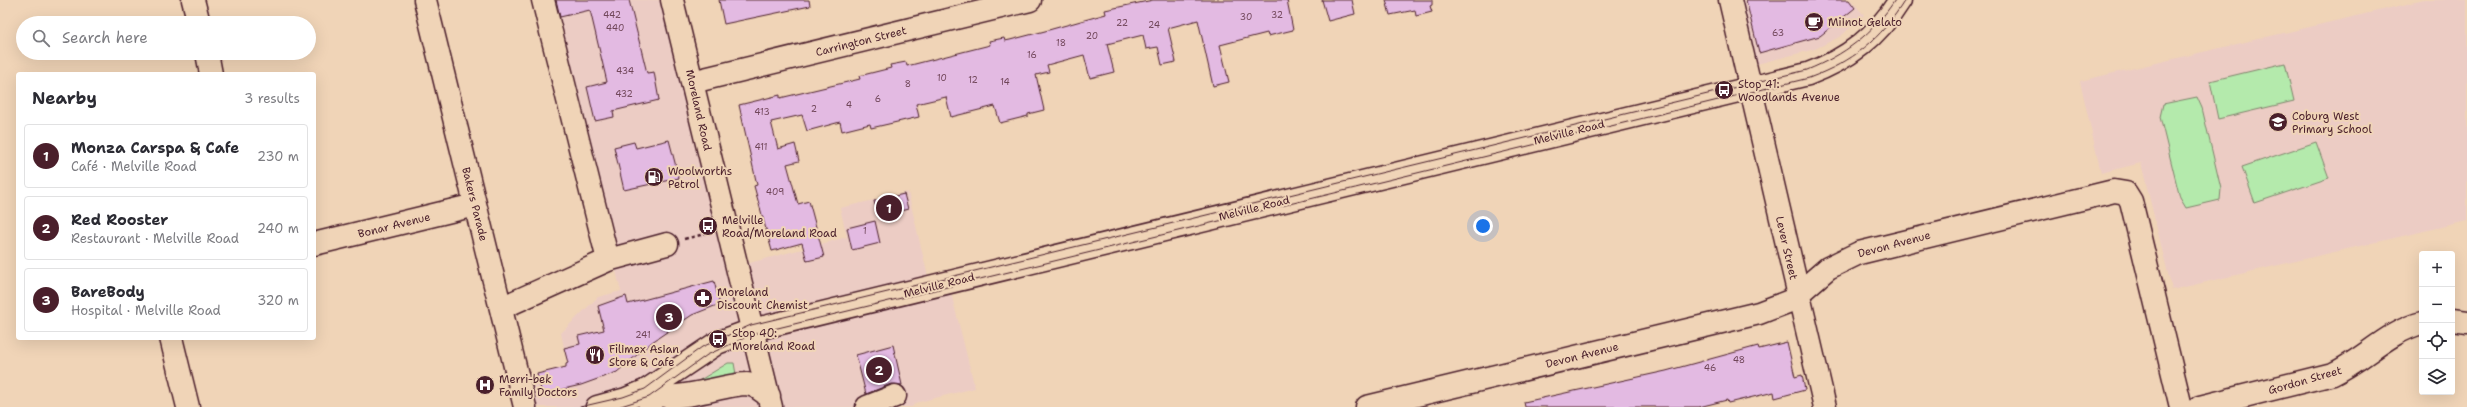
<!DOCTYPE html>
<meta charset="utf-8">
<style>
:root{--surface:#fff;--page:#f7f7f7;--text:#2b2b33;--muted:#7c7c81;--line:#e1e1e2;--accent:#4a1f2b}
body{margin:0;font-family:"Shantell Sans",sans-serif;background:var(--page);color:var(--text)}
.controls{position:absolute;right:12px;bottom:12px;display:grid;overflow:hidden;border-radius:4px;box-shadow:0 4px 16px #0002}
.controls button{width:36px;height:36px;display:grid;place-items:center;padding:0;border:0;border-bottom:1px solid var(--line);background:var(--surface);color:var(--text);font:20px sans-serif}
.you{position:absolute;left:1483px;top:226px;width:14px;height:14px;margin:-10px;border:3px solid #fff;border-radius:50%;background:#1a73e8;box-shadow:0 0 0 6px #1a73e833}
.badge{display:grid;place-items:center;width:26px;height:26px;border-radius:50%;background:var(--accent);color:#fff;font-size:13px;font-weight:700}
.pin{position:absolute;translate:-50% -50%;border:2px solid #fff;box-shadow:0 1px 4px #0006}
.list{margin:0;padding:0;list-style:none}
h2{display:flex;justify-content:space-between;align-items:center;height:52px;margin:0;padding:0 16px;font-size:17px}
h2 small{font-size:13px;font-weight:400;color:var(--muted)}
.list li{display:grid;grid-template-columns:26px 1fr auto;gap:12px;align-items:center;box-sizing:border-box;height:64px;margin:0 8px 8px;padding:0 8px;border:1px solid var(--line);border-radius:4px}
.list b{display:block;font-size:15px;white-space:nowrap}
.list p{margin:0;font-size:13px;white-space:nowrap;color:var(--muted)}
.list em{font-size:13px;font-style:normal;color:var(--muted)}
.icon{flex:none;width:22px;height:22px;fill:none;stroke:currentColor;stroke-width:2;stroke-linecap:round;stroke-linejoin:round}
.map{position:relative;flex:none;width:2467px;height:407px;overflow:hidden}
.search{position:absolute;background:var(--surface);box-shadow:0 4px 16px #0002;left:16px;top:16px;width:300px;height:44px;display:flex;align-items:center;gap:10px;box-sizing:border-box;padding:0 14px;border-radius:22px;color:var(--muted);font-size:15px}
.panel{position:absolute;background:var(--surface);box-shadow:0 4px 16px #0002;left:16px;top:72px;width:300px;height:268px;border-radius:4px}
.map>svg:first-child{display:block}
</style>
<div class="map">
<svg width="2467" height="407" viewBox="0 0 2467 407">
<rect width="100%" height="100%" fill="#f0d4b7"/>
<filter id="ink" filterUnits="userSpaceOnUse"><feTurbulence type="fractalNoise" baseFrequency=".025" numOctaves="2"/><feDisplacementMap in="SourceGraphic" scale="8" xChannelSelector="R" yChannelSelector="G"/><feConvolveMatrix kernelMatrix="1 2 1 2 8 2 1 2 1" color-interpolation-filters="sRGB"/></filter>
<g filter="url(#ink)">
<path fill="#ecccc4" d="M548,0H667L731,268L847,237L840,208L908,192L928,277L946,273L975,388L915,403L912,407H531L522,377L568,367L561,333L598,297L621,291Z
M1725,0H1851L1864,15L1841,36L1815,49L1742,68Z
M2424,0H2467V221L2172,290L2141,163L2101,173L2080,81Z"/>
<path fill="#b4eaac" stroke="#7f846c" d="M2285,63L2294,101L2218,119L2210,81Z
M2197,97L2202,108L2221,189L2220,200L2186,208L2180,198L2160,117L2163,104Z
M2316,142L2329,178L2255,203L2242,167Z
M728,363H734L737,380L687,388Z"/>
<path fill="#e3bae2" stroke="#4a1f2b" d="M556,0H629L647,73L654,72L659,100L613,111L614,117L595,121L587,87L607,82L590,10L560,17Z
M719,0H809L810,6L724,24Z
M1153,0H1287L1293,30L1268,36L1267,33L1220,45L1229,82L1213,86L1198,20L1168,28L1176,62L1162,65L1158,47L1146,49L1143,35L1107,44L1114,72L1090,78L1084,55L1047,65L1049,72L1036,75L1044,110L1028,114V116L1000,123L995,106L951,117L946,97L916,104L919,117L871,128L870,124L842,131L840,122L807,131L802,115L771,122L778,149L795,144L799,161L787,164L798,204L809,201L824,257L807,261L802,243L772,251L754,186L757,185L739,105L780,95V98L860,79L859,76L891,68L890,65L906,62L907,66L990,45L989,41L1004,38L1005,41L1010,40L1045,31L1106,14L1105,10Z
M1322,0H1352L1355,14L1328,21Z
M1386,0H1432V5L1430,6L1432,12L1416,16L1415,10L1390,15Z
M1746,0H1849L1855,8L1820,36L1759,53Z
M669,140L679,178L624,190L614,147L634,142L636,148Z
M904,194L908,209L878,217L874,201Z
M875,221L880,243L852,250L847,228Z
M714,281L719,301L717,305L692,315L652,342L617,372L581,385L546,393L541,390L537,374L566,367V364L568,363L564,348L580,344L578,336L604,330L598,306L626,296L628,304Z
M1787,342L1795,377L1802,375L1805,390L1775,398L1774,392L1728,403L1727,400L1699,407H1525L1524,402L1666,371L1758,346L1759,349Z
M893,345L902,385L891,384L866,394L856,355Z"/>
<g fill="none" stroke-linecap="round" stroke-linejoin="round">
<defs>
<path id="minor" d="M193,0L199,23
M425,0L525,407
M543,0L608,260
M1730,0L1825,407
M207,53L211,74
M692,82L1030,0
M314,244L475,205
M501,308L608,260L667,244
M2452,320L2467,322
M171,338L188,407
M647,390L650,407
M867,407L895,396
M1367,407L1759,313L1790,301L1828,268L1859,253L2114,191L2126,193L2131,201L2181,407
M2200,407L2333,374C2365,359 2387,332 2422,323"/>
<path id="major" d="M672,0L771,407
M647,390C670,407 721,384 747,384L755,386L769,396
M597,407L626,399L647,390L717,343L752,330L1808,74C1848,59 1877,37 1900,0"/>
</defs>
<use href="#minor" stroke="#4a1f2b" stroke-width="25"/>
<use href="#major" stroke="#4a1f2b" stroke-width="25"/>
<path stroke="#4a1f2b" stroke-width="2.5" stroke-dasharray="4 3" stroke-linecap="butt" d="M684,239L705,234"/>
<use href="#minor" stroke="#f0d4b7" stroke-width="22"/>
<use href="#major" stroke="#f0d4b7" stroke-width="22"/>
<path stroke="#4a1f2b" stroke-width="1" d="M580,407L623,397L645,389L702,347L751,325L1807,70C1844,55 1873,34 1895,0
M618,407L649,397L707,355L753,334L1809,78C1854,61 1880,40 1905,0"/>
</g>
</g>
<defs>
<symbol id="cafe-disc" viewBox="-11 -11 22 22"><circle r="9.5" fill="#4a1f2b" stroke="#f0d4b7"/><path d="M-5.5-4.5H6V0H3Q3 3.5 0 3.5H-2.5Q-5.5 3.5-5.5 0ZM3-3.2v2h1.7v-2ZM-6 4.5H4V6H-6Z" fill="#fff"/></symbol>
<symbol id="bus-disc" viewBox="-11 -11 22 22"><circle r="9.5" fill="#4a1f2b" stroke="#f0d4b7"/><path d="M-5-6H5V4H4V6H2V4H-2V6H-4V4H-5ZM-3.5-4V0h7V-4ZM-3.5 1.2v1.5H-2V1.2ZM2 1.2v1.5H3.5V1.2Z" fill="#fff"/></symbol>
<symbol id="school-disc" viewBox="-11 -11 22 22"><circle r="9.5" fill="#4a1f2b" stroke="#f0d4b7"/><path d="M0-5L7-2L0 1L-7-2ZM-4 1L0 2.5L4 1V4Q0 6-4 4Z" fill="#fff"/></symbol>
<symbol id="fuel-disc" viewBox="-11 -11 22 22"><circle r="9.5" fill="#4a1f2b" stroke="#f0d4b7"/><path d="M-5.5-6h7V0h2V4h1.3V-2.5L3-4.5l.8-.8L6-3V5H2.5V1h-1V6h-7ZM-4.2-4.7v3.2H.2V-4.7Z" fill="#fff"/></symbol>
<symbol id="pharmacy-disc" viewBox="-11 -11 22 22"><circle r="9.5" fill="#4a1f2b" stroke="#f0d4b7"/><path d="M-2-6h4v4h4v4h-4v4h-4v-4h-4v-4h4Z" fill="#fff"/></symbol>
<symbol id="restaurant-disc" viewBox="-11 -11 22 22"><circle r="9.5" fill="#4a1f2b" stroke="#f0d4b7"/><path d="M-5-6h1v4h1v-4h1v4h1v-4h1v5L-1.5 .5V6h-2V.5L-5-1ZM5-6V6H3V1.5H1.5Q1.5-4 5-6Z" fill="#fff"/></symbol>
<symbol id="hospital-disc" viewBox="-11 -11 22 22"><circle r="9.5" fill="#4a1f2b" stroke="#f0d4b7"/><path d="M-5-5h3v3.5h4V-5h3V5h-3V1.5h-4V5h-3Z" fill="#fff"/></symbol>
</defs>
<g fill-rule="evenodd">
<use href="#cafe-disc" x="1803" y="11" width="22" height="22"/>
<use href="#bus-disc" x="1713" y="79" width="22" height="22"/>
<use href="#school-disc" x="2267" y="111" width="22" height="22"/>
<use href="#fuel-disc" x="643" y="166" width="22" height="22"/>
<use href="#bus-disc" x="697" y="215" width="22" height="22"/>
<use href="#pharmacy-disc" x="692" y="287" width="22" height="22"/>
<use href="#bus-disc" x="707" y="328" width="22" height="22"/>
<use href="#restaurant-disc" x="584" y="344" width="22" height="22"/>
<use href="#hospital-disc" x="474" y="374" width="22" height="22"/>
</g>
<g text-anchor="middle" stroke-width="4" stroke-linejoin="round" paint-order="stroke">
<g font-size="9" fill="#704659">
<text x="612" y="18">442</text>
<text x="1277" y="18">32</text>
<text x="1246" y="20">30</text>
<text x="1122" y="26">22</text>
<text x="1154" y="28">24</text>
<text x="615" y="31">440</text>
<text x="1778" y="36">63</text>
<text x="1092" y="39">20</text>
<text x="1061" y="46">18</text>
<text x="1032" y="58">16</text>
<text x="625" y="74">434</text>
<text x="942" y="81">10</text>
<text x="973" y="83">12</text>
<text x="1005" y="85">14</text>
<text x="908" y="87">8</text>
<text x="624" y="97">432</text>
<text x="878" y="102">6</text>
<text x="849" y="108">4</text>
<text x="814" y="112">2</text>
<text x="762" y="115">413</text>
<text x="761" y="150">411</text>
<text x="775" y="195">409</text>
<text x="865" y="234">1</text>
<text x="643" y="338">241</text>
<text x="1739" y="363">48</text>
<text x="1710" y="371">46</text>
</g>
<g font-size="11" fill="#4a1f2b" stroke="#f0d4b7" text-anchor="start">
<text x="1828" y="26">Miinot Gelato</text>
<text x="1738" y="88">Stop 41:<tspan x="1738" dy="13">Woodlands Avenue</tspan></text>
<text x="2292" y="120">Coburg West<tspan x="2292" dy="13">Primary School</tspan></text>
<text x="668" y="175">Woolworths<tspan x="668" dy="13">Petrol</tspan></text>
<text x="722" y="224">Melville<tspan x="722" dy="13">Road/Moreland Road</tspan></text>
<text x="717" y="296">Moreland<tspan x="717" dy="13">Discount Chemist</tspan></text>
<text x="732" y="337">Stop 40:<tspan x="732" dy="13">Moreland Road</tspan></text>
<text x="609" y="353">Filimex Asian<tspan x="609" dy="13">Store &amp; Cafe</tspan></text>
<text x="499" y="383">Merri-bek<tspan x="499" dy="13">Family Doctors</tspan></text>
</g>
<g font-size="11" fill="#4a1f2b" stroke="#f0d4b7">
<text transform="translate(861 41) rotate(-14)" y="4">Carrington Street</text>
<text transform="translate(699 110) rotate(77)" y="4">Moreland Road</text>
<text transform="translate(1569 132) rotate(-14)" y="4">Melville Road</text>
<text transform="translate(475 204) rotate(76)" y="4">Bakers Parade</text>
<text transform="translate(1254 208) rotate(-14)" y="4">Melville Road</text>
<text transform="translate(394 225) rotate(-14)" y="4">Bonar Avenue</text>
<text transform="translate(1894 244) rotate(-15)" y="4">Devon Avenue</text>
<text transform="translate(1787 248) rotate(77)" y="4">Lever Street</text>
<text transform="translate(939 285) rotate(-14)" y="4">Melville Road</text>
<text transform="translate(1582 355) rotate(-14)" y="4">Devon Avenue</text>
<text transform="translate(2305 380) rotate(-16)" y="4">Gordon Street</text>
</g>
</g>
</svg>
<div class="controls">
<button>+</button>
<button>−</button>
<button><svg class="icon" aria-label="locate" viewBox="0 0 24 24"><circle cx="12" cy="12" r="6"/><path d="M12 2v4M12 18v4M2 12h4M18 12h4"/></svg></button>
<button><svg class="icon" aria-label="layers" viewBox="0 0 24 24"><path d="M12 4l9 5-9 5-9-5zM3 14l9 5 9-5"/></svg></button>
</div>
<div class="you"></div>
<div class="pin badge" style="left:889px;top:208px">1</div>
<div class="pin badge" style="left:879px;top:370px">2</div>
<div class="pin badge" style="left:669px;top:317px">3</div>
<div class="search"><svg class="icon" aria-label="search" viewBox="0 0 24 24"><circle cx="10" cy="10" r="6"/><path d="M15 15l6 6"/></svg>Search here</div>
<section class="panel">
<h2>Nearby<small>3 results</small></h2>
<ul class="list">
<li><span class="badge">1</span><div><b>Monza Carspa &amp; Cafe</b><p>Café · Melville Road</p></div><em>230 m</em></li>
<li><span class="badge">2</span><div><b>Red Rooster</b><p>Restaurant · Melville Road</p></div><em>240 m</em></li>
<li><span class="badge">3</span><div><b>BareBody</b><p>Hospital · Melville Road</p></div><em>320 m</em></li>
</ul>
</section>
</div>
